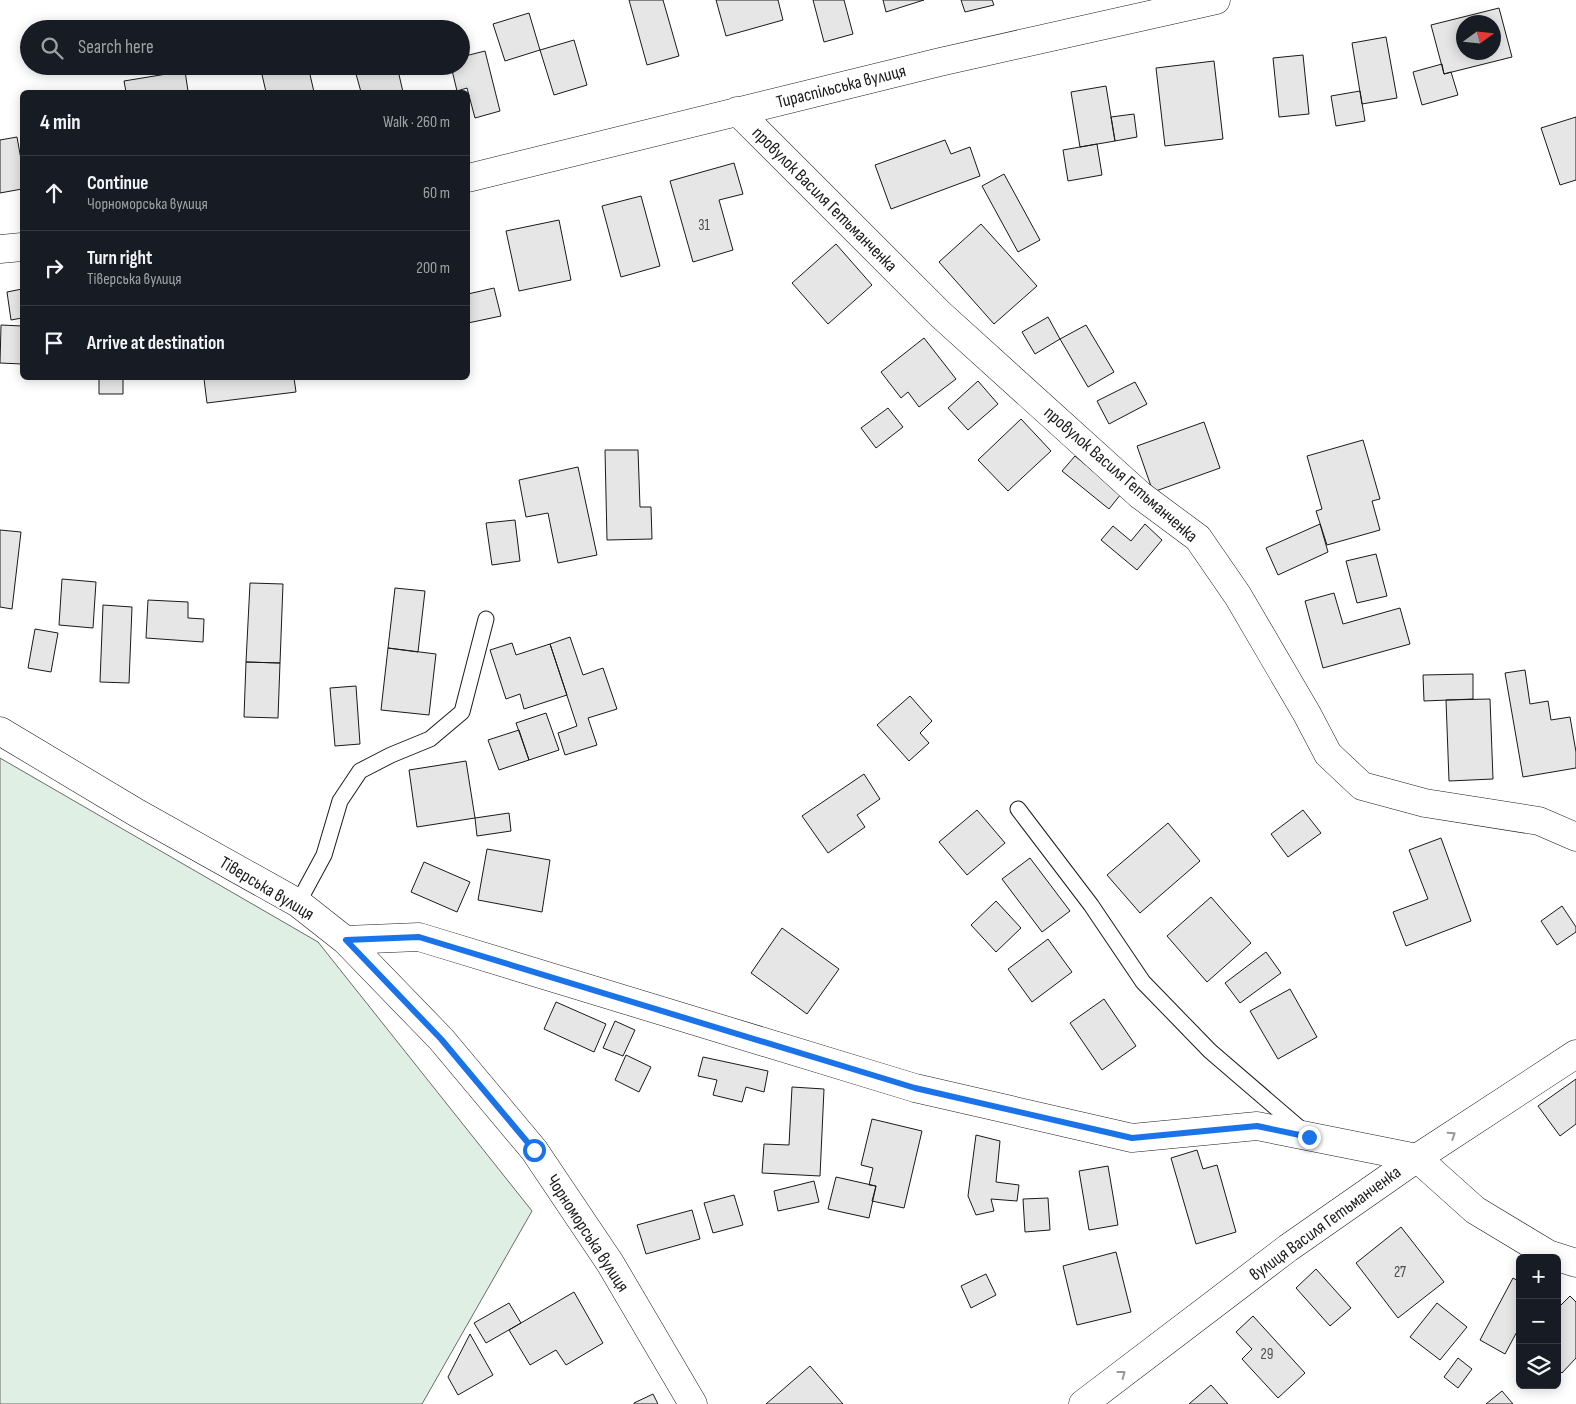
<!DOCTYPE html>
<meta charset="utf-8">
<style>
:root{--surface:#171b24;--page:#242831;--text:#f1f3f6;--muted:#9ea1a6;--line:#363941}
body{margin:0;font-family:"Sofia Sans Condensed",sans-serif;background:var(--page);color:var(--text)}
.controls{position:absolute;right:15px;bottom:15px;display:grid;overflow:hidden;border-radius:8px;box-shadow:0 2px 12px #0003}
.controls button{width:45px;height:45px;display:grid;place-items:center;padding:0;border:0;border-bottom:1px solid var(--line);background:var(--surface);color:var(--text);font:25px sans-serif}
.compass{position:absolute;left:1456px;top:15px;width:45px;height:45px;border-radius:50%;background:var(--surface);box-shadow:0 2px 12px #0003;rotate:75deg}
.stop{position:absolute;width:15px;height:15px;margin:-11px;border:4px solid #1a73e8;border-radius:50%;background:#fff}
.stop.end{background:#1a73e8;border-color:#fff;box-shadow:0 1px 5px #0008}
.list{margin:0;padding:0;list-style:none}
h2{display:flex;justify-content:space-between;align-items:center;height:65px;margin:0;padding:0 20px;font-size:21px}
h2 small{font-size:16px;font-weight:400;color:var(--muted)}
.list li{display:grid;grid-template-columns:32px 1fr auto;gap:15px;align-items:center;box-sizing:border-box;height:75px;padding:0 20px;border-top:1px solid var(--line)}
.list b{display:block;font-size:19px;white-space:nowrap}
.list p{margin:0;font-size:16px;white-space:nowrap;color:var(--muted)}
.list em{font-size:16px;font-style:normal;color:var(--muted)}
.icon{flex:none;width:28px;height:28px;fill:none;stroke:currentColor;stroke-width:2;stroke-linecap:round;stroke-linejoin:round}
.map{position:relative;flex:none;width:1576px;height:1404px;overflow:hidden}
.search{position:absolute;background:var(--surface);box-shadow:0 2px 12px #0003;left:20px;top:20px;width:450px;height:55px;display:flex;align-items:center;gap:12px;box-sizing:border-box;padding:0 18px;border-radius:28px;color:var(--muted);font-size:19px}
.panel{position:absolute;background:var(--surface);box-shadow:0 2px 12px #0003;left:20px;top:90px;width:450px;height:290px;border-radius:8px}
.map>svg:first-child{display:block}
</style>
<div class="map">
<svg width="1576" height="1404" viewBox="0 0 1576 1404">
<rect width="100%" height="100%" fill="#fff"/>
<path fill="#e0efe3" stroke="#6a6a6a" d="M0,758L318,942L532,1211L422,1404H0Z"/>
<path fill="#e6e6e6" stroke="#1a1a1a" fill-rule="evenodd" d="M629,0H663L679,56L647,65Z
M716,0H778L783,20L726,36Z
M813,0H844L853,34L824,42Z
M883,0H924L886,12Z
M961,0H992L994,5L965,12Z
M1499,8L1512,57L1444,74L1431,25ZM1464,22H1494V52H1464Z
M529,13L540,50L505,61L493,24Z
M1386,37L1397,98L1362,104L1352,43Z
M574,40L587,85L554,95L540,50Z
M485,51L500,111L475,118L467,88L457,91L451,66H461V57Z
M1303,55L1309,114L1279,117L1273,58Z
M1214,61L1223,139L1165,146L1156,68Z
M1442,64L1444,74L1451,72L1458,95L1422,105L1413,72Z
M260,66H308L314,92H266Z
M384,66H397L403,92H361L356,74Z
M185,71L188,91L126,92L124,81Z
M1106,86L1115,141L1080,147L1071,92Z
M1360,91L1365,121L1336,126L1331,96Z
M1134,114L1137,137L1115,141L1111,117Z
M1576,117V180L1560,185L1541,128Z
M17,137L22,165V189L0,193V140Z
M945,140L951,154L970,147L980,176L891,209L875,165Z
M1097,144L1102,175L1068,181L1063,150Z
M734,163L743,194L719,200L733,250L693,262L670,181Z
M1004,174L1040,240L1018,252L982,186Z
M641,196L660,266L621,277L602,206Z
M559,220L571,280L519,291L506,231Z
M981,224L1037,286L994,324L939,262Z
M836,244L872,285L828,324L792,283Z
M494,288L501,316L468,323V294Z
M22,289V318L11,320L7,292Z
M1048,317L1060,339L1035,354L1022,332Z
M1,325L22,326V364L0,363Z
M1086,325L1114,372L1088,387L1060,339Z
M924,338L956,379L919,407L908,392L901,398L881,372Z
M99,378H123V394H99Z
M216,378H294L296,392L207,403L204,379Z
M978,381L998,404L968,430L948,408Z
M1135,382L1147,404L1109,424L1097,401Z
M888,408L903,427L876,448L861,428Z
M1021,419L1051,451L1008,491L978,460Z
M1204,422L1220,468L1153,492L1137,446Z
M1363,440L1380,499L1372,501L1380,530L1327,545L1316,511L1322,509L1307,456Z
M605,450H638L640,507H651L652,539L607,540Z
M1075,456L1121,494L1109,509L1062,471Z
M578,467L597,555L558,563L548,513L526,517L519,480Z
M515,520L520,561L492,565L486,523Z
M1145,524L1162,540L1137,570L1101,540L1113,526L1131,541Z
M1320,524L1328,552L1278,575L1266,548Z
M0,530L21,532L12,609L0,607Z
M1376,554L1387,596L1357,603L1346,561Z
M62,579L96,582L93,628L59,625Z
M250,583L283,584L280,663L246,662Z
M395,588L425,591L418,652L388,648Z
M1334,593L1343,624L1400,608L1410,644L1323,668L1305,601Z
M148,600L188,602V618L204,619L203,642L146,638Z
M103,605L132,607L129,683L100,682Z
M35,629L58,633L51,672L28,668Z
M570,637L583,675L603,668L617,709L588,718L597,745L565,755L558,733L577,726L550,644Z
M512,643L516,655L550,644L567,695L524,709L520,694L506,699L490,650Z
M388,648L436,654L429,715L381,710Z
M246,662L280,663L278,718L244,717Z
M1525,670L1530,704L1548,701L1551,720L1570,717L1576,752V768L1523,777L1505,673Z
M1473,674V699L1424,701L1423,675Z
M356,686L360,744L335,746L330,688Z
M910,696L932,721L920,733L929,743L909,761L877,725Z
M1490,699L1493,779L1449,781L1446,700Z
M546,713L559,750L529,760L516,723Z
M519,730L529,760L499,770L488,740Z
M466,761L475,818L417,827L409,770Z
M864,774L880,799L857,815L865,827L828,853L802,816Z
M977,810L1005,843L967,875L939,842Z
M1303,810L1321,833L1288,857L1271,834Z
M509,813L511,831L477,836L475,818Z
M1168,823L1200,861L1140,913L1107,875Z
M1441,838L1471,921L1406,946L1393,912L1428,899L1409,850Z
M487,849L550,860L542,912L478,900Z
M1030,858L1070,911L1042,932L1002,879Z
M424,862L470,882L457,912L411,892Z
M1211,897L1251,943L1207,982L1167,936Z
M996,901L1021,928L996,952L971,925Z
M1562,906L1576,927V932L1557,945L1541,921Z
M782,928L839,969L807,1014L751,973Z
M1048,939L1072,972L1032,1002L1008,969Z
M1266,952L1281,973L1240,1003L1225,983Z
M1290,989L1317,1037L1278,1059L1250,1011Z
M1104,999L1136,1046L1102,1070L1070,1023Z
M556,1002L606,1024L594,1052L544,1029Z
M615,1021L635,1030L623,1056L603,1048Z
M626,1055L651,1067L639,1092L615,1080Z
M703,1057L768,1071L764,1092L746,1087L742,1102L713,1095L717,1080L698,1076Z
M1576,1079V1124L1560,1136L1538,1106Z
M792,1087L824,1089L820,1176L762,1173L764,1144L789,1145Z
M872,1119L922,1131L904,1208L872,1201L876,1186L869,1185L873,1168L861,1165Z
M976,1135L1000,1141L996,1182L1019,1185L1017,1201L991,1199L994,1211L976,1215L968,1196Z
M1197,1150L1203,1169L1217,1165L1236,1232L1196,1244L1171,1158Z
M1108,1166L1118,1225L1089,1230L1079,1171Z
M836,1177L876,1186L869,1218L828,1209Z
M814,1181L819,1202L778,1211L774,1191Z
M734,1195L743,1225L713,1233L704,1203Z
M1048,1198L1050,1230L1025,1232L1023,1199Z
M692,1210L700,1239L646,1254L637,1225Z
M1401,1227L1444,1282L1398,1318L1356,1263Z
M1116,1252L1131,1312L1077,1325L1063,1266Z
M1316,1269L1351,1308L1330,1326L1296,1288Z
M986,1274L996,1295L971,1308L961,1286Z
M1513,1278L1520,1282V1326L1505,1354L1480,1340Z
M574,1292L603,1343L566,1365L556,1350L530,1365L509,1330Z
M1570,1296L1576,1302V1358L1562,1373L1557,1368V1309Z
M509,1303L521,1323L486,1343L474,1323Z
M1437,1303L1467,1327L1440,1360L1410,1337Z
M1253,1316L1305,1373L1278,1398L1242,1359L1252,1349L1236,1332Z
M470,1334L493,1375L458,1395L448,1377Z
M1458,1358L1472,1369L1458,1388L1444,1377Z
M810,1366L843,1404H766Z
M1211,1385L1228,1404H1189Z
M1502,1391L1513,1404H1486Z
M653,1394L658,1404H634V1403Z"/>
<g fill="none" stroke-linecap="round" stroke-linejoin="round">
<defs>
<path id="service" d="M1018,809L1091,905L1143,982L1210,1051L1303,1131
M298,903L324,855L340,801L360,771L391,755L430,739L462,712L486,619"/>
<path id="minor" d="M737,111L940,314L1140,495L1198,538L1238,596L1307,714L1328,754L1362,786L1425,803L1539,821L1576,837
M468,178L940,62L1216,0
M0,249L22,247
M0,731L137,813L298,903L345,940L419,937L915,1088L1132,1138L1257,1126L1417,1158L1475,1210L1548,1254L1576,1263
M345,940L441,1039L534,1150L610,1263L693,1404"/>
<path id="tertiary" d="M1083,1404L1288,1248L1417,1158L1576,1054"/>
</defs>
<use href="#service" stroke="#1a1a1a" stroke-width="17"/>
<use href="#minor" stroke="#1a1a1a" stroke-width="29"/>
<use href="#tertiary" stroke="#1a1a1a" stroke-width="29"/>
<use href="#service" stroke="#fff" stroke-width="15"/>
<use href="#minor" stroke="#fff" stroke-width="28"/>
<use href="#tertiary" stroke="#fff" stroke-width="28"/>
</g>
<defs><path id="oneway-chevron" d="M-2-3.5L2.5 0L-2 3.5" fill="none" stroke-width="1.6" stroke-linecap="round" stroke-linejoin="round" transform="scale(1.25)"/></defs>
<g stroke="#989898">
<use href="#oneway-chevron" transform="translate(1452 1135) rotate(-33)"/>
<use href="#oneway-chevron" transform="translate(1122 1374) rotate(-37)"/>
</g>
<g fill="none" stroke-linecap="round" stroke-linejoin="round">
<path stroke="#1a73e8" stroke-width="6" d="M534,1150L441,1039L346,940L419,937L915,1088L1132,1138L1257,1126L1309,1137"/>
</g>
<g text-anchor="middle" stroke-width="4" stroke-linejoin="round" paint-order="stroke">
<g font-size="15" fill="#4d4d4d">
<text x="704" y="230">31</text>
<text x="1400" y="1277">27</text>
<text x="1267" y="1359">29</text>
</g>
<g font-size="18" fill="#1a1a1a" stroke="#fff">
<text transform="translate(841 86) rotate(-14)" y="6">Тираспільська вулиця</text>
<text transform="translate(825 199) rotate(45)" y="6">провулок Василя Гетьманченка</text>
<text transform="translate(1121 474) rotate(41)" y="6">провулок Василя Гетьманченка</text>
<text transform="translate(267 888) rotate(31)" y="6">Тіверська вулиця</text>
<text transform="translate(1325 1223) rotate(-36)" y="6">вулиця Василя Гетьманченка</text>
<text transform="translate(588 1233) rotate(57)" y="6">Чорноморська вулиця</text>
</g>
</g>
</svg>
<div class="controls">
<button>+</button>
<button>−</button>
<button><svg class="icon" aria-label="layers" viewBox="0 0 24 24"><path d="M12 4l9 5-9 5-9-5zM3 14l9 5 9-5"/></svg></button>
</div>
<svg class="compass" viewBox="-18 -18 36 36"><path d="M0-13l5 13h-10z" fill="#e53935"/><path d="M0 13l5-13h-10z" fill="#9ea1a6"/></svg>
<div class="stop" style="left:534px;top:1150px"></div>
<div class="stop end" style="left:1309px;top:1137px"></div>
<div class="search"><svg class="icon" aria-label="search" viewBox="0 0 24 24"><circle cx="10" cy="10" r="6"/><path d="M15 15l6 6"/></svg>Search here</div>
<section class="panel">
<h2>4 min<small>Walk · 260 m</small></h2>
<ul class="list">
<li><svg class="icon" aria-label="ahead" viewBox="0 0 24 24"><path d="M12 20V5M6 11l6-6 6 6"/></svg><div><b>Continue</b><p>Чорноморська вулиця</p></div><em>60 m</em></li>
<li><svg class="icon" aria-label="right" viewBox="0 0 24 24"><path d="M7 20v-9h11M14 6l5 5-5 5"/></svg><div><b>Turn right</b><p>Тіверська вулиця</p></div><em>200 m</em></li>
<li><svg class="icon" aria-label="arrive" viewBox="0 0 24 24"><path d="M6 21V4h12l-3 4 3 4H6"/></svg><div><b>Arrive at destination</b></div></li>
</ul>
</section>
</div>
